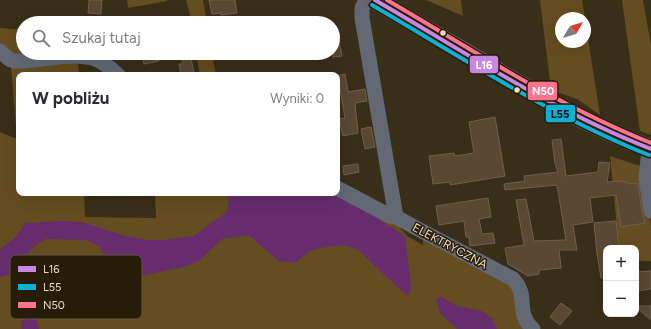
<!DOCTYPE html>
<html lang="pl">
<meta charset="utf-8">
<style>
:root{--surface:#fff;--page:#f2f2f3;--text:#2b2b33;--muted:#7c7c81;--line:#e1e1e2}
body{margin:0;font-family:Figtree,sans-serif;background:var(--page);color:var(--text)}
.controls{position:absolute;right:12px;bottom:12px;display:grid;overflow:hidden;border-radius:8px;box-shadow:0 4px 16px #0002}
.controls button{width:36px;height:36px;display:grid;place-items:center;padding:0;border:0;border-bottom:1px solid var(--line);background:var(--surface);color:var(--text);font:20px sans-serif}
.compass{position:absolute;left:555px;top:12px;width:36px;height:36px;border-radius:50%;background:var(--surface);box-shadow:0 4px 16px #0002;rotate:52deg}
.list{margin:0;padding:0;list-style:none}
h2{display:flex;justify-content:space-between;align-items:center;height:52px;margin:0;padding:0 16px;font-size:17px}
h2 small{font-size:13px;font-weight:400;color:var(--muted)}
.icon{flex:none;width:22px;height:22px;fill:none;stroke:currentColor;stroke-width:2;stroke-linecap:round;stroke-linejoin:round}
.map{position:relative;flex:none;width:651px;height:329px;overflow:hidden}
.search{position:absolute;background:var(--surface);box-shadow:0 4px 16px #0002;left:16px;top:16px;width:324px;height:44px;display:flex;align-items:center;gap:10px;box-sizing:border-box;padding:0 14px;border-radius:22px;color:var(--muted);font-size:15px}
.panel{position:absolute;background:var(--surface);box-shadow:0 4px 16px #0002;left:16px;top:72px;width:324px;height:124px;border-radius:8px}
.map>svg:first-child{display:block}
</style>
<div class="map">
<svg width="651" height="329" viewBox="0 0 651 329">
<rect width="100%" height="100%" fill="#392e18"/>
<path fill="#644d20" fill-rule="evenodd" d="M127,0H167V1L128,8Z
M186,0H203L207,23H192Z
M426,0H461L463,16Z
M540,0H582L600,115L577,99L551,90ZM561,18H585V42H561Z
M622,0H643L651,45V135L640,131Z
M0,28L23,30V53H96L16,58L0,49Z
M196,53H212L216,75H200Z
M78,61L79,75H19V193H84L85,217L156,218L155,193H337L398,225L407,236L423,245V237L514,286L523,329H0V132L17,139L11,67Z
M610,156L643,167V172L651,227V261H636V248H619Z"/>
<path fill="#662c6d" d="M227,193H337L405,236L411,287L409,294L406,295L357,249L342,245L326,247L310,251L295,263L279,261L250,236H241L222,239L199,261L184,267L144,275H129L107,261L99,246L86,240L45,239L35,246L26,255L23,273L39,329H22L17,300L10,275L0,277V249C12,241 18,236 25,223L65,221L85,223L125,236L148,240H164L193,236L227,212L229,198Z
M440,296L457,306L482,311L492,319L497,329H457L440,313L436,300Z"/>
<path fill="#594832" stroke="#6e604f" d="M89,0H102L101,14L88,13Z
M209,0H235L237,13L221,15V13L212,14Z
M337,32L342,56L333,57V33Z
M142,53H157L159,61L144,64Z
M181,53H190L194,73H192L193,75H181L179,64H183Z
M345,74L348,92L365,89L367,101L355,103L358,133L343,136L339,119L345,118L340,88L337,89V76Z
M495,117L505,176L450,185V182L433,184L429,156L454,153L455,156L474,153L469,122Z
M371,127L375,147L365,149L361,129Z
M561,139L566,176L598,172L599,162L610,163L607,182L622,181L630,184L638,183L642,212L645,223L621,227L616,195L590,198L593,222L573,225L577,250H559L561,268L539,270V274L528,276L508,264L505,248L524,245L516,200L526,199L534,241L566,240L557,185L505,190L504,184L525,181L524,176L558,172L555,164L552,140Z
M358,164L359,172L344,175L343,166Z
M488,198L491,217L479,219L482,234L493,233L495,243L470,246L469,237H466L464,221L439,225L436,206Z
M616,221L619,248H606V278H601L597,254L594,223Z
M651,271V289L636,291V272Z
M561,303L572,311L560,325L550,317Z
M636,306H651V320L636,307Z"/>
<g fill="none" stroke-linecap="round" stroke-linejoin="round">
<path stroke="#626975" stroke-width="15" d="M366,0L362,8V18L396,217
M0,51L9,59L14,61C40,62 67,52 92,58C103,61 111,68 118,75
M649,149L646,178L651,211
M337,188L390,216L396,217L420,230L513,279C530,296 514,312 533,329"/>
<path stroke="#63656b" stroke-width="19" d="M375,0C408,19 440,38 473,57C530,91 588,126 651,149"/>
<defs>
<path id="bus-1" d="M375,0C465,52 553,111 651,149"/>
<path id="bus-2" d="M372,5C463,58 551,116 649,155"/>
<path id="bus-3" d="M387,0C473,50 558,106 651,143"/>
</defs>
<use href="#bus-1" stroke="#271c07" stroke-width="7"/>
<use href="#bus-2" stroke="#271c07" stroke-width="7"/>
<use href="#bus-3" stroke="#271c07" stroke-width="7"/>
<use href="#bus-1" stroke="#c787e3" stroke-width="4"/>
<use href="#bus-2" stroke="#0dafd3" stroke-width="4"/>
<use href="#bus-3" stroke="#fc738d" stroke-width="4"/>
</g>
<g fill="#ecddc4" stroke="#271c07" stroke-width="1.5">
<circle cx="443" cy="33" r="3.5"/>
<circle cx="517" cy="90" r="3.5"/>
</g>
<g text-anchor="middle" stroke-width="3" stroke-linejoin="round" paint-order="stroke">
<g font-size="12" fill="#ecddc4" stroke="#271c07">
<text transform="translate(450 246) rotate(28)" y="4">ELEKTRYCZNA</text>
</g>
</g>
<rect x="10" y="255" width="132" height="64" rx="6" fill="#271c07" stroke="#625640" stroke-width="1"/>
<rect x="18" y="266" width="18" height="6" fill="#c787e3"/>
<rect x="18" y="284" width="18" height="6" fill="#0dafd3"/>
<rect x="18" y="302" width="18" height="6" fill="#fc738d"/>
<g font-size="11" fill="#ecddc4">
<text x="43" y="273">L16</text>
<text x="43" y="291">L55</text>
<text x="43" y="309">N50</text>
</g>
<g stroke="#271c07" stroke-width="1.5">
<rect x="469" y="55" width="30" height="19" rx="4" fill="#c787e3"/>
<rect x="527" y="81" width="31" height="20" rx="4" fill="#fc738d"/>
<rect x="545" y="104" width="31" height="19" rx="4" fill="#0dafd3"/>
</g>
<g font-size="11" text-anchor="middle" font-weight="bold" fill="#fff">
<text x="484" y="69">L16</text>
<text x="543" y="95">N50</text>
</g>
<g font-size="11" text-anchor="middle" font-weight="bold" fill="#111">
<text x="560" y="118">L55</text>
</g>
</svg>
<div class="controls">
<button>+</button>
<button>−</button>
</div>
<svg class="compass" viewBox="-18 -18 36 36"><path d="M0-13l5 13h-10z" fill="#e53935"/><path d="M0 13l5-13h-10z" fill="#7c7c81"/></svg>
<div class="search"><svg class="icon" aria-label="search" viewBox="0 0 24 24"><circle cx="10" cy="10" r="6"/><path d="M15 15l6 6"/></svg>Szukaj tutaj</div>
<section class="panel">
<h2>W pobliżu<small>Wyniki: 0</small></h2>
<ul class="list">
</ul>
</section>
</div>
